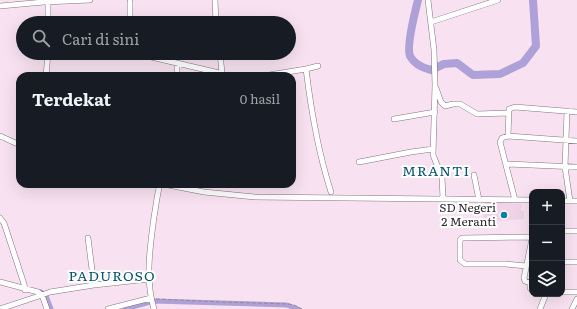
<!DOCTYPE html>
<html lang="id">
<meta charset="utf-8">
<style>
:root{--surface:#171b24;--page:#20242c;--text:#f1f3f6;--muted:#9ea1a6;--line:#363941}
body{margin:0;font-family:Literata,serif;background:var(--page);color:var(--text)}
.controls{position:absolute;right:12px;bottom:12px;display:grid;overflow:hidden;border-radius:8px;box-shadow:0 4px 16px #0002}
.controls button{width:36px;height:36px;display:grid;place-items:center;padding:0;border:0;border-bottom:1px solid var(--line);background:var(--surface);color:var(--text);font:20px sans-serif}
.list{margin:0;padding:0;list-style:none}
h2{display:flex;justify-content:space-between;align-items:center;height:52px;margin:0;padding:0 16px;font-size:17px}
h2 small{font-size:13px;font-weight:400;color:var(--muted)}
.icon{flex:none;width:22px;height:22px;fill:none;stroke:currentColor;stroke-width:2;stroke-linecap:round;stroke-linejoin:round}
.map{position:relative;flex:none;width:577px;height:309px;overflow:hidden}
.search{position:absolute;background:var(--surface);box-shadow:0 4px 16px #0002;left:16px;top:16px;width:280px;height:44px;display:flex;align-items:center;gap:10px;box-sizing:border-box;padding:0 14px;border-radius:22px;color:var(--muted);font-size:15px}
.panel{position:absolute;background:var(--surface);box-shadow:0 4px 16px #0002;left:16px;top:72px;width:280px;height:116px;border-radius:12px}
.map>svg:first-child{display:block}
</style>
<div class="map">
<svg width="577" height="309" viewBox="0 0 577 309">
<rect width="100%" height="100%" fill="#f8e2f1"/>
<path fill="#f0d3e7" d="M484,201L522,204L521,211H524V219L483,222Z"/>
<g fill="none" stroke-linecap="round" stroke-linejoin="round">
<path stroke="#ada1d8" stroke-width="5" d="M41,292L46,296L51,309
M125,309L154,301L287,305L298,309"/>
<path stroke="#ada1d8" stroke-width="8" d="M418,0C415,12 406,46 410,56C414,64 423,68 431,70L444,64L457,63L473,75L500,74L523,63L536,46L533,0"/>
<defs>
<path id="minor" d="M48,0V23
M215,0L216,23
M428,0L434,50L435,85L433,155L442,177L443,199
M130,2V23
M0,6L44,2L90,0
M431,22L498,0
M132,53L147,56L232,76
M220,53L222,73
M306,69L318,66
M46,76L48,53
M177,76V63
M263,76L306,69C311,110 318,152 331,192
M436,88L441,102L445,106L453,104H460L477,114L508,113
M20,94V95
M567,111L565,167L570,201
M394,119L435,112
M0,136L20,145
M508,136L577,141
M359,162L411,152L433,149
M506,164L577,167
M474,175L479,200
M163,184L204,192L255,197L532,200
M515,200L500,142L502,138L508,136L509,109L515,107L577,112
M562,201H577
M0,218L4,223L24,284L25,290
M562,231H577
M88,238L94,285
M532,239L524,278L525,281L530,283V288L532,290
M562,262H577
M526,266L506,264H465L460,260V240L462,238L532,237
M0,282L38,292L42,295L50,292L94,285L149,279
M562,292H577
M0,309L42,295L47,309
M108,309L151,298
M154,309C145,280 150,247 154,217C156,206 157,195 160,184
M540,309L546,294
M572,309L577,299"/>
</defs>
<use href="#minor" stroke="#867280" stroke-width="6"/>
<path stroke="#988993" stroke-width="1" stroke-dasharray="4 2" stroke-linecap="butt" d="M156,299L223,302L288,304L294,305L302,309"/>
<use href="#minor" stroke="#fff" stroke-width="5"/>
</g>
<circle fill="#077ea5" stroke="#fff" stroke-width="1.5" cx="504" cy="215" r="4"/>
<g text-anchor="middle" stroke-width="4" stroke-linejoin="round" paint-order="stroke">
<g font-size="12" fill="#30282d" stroke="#fff" text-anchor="end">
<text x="496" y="212">SD Negeri<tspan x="496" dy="14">2 Meranti</tspan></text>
</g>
<g font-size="14" letter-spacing="1" fill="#085570" stroke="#fff">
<text x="436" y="176">MRANTI</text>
<text x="112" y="281">PADUROSO</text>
</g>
</g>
</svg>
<div class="controls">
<button>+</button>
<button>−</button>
<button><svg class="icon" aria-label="layers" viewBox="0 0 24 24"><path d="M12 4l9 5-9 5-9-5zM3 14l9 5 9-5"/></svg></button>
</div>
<div class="search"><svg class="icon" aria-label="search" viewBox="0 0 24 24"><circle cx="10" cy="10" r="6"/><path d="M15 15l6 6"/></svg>Cari di sini</div>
<section class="panel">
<h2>Terdekat<small>0 hasil</small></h2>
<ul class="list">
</ul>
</section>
</div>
